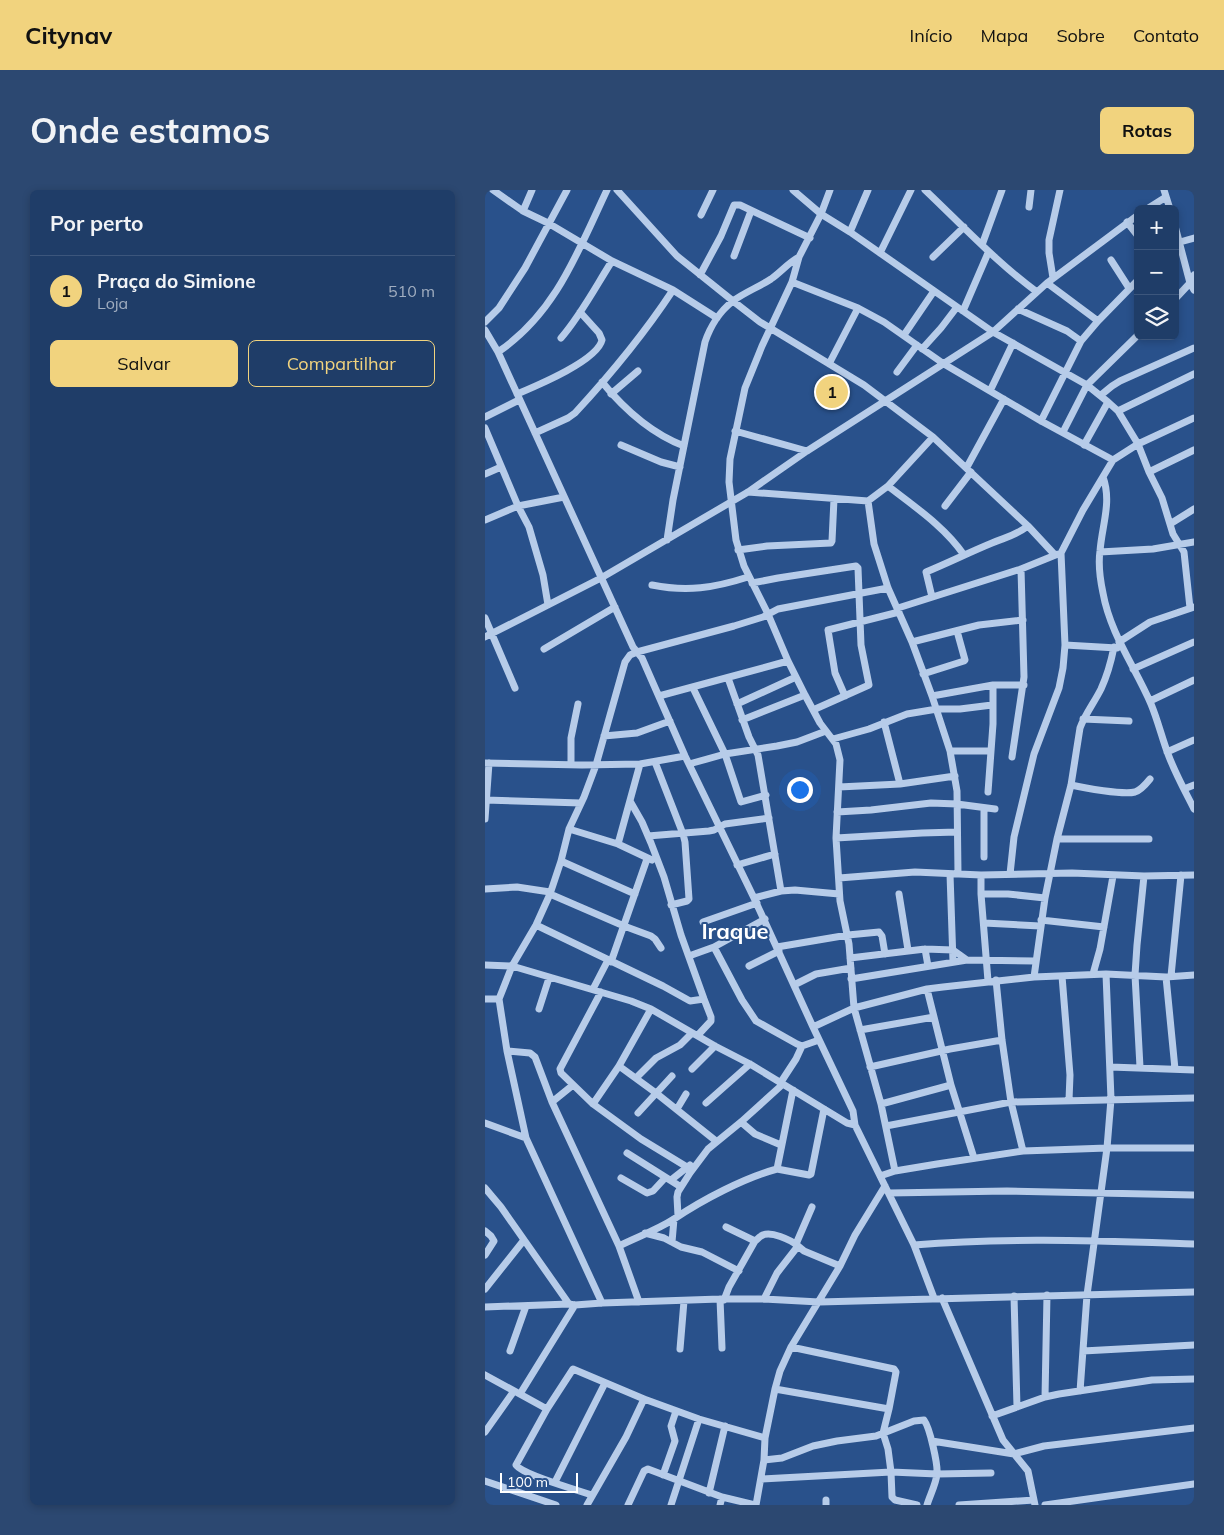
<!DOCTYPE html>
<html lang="pt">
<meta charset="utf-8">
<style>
:root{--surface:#1f3d68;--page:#2c4871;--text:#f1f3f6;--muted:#a1aec0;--line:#3c567c;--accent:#f1d37e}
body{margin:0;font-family:Mulish,sans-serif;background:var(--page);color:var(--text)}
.controls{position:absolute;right:15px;top:15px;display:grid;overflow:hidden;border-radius:8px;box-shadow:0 2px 8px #0003}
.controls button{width:45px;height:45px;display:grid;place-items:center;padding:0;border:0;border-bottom:1px solid var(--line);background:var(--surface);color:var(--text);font:25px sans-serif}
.scale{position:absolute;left:15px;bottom:12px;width:78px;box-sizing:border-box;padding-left:5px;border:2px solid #fff;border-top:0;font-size:14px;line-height:18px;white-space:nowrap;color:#fff;-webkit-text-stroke:4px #29518b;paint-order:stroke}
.you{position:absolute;left:314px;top:599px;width:18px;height:18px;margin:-12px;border:4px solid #fff;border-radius:50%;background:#1a73e8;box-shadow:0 0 0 8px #1a73e833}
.badge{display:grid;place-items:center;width:32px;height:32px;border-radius:50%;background:var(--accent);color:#111;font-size:16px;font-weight:700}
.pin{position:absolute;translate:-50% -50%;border:2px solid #fff;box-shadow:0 1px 5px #0006}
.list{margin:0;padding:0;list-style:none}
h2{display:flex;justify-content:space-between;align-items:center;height:65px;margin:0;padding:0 20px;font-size:21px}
h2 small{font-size:16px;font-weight:400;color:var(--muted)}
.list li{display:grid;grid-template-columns:32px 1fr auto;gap:15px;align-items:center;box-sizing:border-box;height:70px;padding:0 20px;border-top:1px solid var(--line)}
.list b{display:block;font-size:19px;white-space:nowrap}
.list p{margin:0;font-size:16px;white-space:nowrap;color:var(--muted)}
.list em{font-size:16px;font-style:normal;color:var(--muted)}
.actions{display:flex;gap:10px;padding:15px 20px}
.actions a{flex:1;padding:11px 0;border:1px solid var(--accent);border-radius:8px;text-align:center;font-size:18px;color:var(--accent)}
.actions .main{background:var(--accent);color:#111}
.icon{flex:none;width:28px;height:28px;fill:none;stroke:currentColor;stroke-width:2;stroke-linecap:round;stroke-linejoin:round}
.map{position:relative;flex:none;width:709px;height:1315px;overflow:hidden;border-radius:8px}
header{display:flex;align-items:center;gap:30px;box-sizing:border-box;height:70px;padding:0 25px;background:var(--accent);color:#111}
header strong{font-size:24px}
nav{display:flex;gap:28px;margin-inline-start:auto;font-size:18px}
.intro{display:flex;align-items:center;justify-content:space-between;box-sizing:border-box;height:120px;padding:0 30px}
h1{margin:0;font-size:35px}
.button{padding:12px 22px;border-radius:8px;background:var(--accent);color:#111;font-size:18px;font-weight:700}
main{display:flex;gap:30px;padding:0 30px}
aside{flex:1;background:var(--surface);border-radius:8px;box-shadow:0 2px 8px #0003}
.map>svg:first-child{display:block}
</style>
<header>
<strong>Citynav</strong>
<nav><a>Início</a><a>Mapa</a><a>Sobre</a><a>Contato</a></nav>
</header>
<div class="intro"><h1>Onde estamos</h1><a class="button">Rotas</a></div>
<main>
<aside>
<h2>Por perto<small></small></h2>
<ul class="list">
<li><span class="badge">1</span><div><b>Praça do Simione</b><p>Loja</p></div><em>510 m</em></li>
</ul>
<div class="actions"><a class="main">Salvar</a><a>Compartilhar</a></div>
</aside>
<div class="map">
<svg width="709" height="1315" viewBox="0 0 709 1315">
<rect width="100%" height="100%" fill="#29518b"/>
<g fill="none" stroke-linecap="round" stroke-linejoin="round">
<path stroke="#b7cce9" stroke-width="7" d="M8,0L38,21L63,33L127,71L188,100L232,128
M132,0L192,66L248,111L275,132L379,195L448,247L543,336L570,365
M308,0L336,24L365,42L508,142L602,195L623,212L633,221L653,254L664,282L677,308L688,344L699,362L705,418
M345,0L336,24L314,67L307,92L277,156L260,198L245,269L244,292L251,350L259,376L283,424L303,471L320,505L335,533L351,554L355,570L351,648L355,711L364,754L369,818L396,914L410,981
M440,0C477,35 511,72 552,102
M679,0L685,19
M544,17L546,0
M662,19L681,7
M38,21L47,0
M216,25L228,0
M642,32L653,46
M690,36L705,93L709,100
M365,42L383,0
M497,55L517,0
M690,56L695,52L709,48
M395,63L426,0
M249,66L266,21
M448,67L479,37
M626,70L644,98
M215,85L236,46L249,15H255L325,48
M568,88L564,63V50L575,0
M307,92L373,118L399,132L459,174L556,231L628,270
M562,93L613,131
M690,109L705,93L709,85
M533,119L582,141L596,151
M478,121L503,63
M0,132L14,118L40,78L82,0
M0,140L13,162L148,457L157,468L200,566L269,708L328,837L368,921L370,935L429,1055L449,1108
M419,145L449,101
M76,148C96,125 111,96 127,71
M437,159L456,138L472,117
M13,162C71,123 93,61 122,0
M344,174L373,118
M412,182L432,155
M117,192C139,219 165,243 199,256
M505,201L528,153
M32,204C51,196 112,171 117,150L114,143L95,122
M126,204L153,181
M616,205L627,196L635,191L709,158
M633,221L709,184
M0,227L34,210
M556,231L596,151L613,131L653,90
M0,238L33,316L44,337L58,385L63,415
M250,241L322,261
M578,242L602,195L653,145
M50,243L83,228L90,223C126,184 159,144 188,100
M136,255L176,272L195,277
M599,255L623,212
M482,277L519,209
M664,282L709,260
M0,284L16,277
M618,287C627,312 617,335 615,361C613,375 615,389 618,403C625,443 650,477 666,514C673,531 677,548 683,564C690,583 700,601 709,619
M403,296C430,317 460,337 479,365
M263,302L383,311L403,296L448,247
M383,311L389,354L403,398L427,452L447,506L465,561L472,601L473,684
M460,316L486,282
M0,330L33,316L79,307
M685,334L709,319
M182,350L188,310L220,152C225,137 235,121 248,111C260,102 274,97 286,89C296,82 303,73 314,67
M253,360L282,356L346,353L347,351L349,309
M615,362L668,359L709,352
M267,393L293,388L371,376L373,378L376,455L384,495L328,520
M167,395C202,402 229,398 263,387
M447,407L441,382C463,373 485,362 507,353C521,347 530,346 543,336
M413,418L536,379L573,364
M0,428L30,498
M0,447L116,388L263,302L322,261L508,142L562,93L653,25
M427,452L494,435L538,430
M634,452L665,432L709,417
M580,455L632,458
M59,459L130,417
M648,479L709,452
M438,484L479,471L480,470L472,441
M243,488L264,547L273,565L296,701
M208,498L240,564L256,612L281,605
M174,506L303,471
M360,506L350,483L343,440L414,422
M447,506L508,495H539
M665,511L709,490
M252,514L311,487
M598,529L644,531
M257,530L320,505
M399,532L415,594
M119,546L152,543L185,531
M348,549L384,539L422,524L452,519H475L507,515
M465,561H506
M682,562L709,550
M527,567L539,487L536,379
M170,572L198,644L200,652L204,709L202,711L186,715
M0,573L97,575L155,574L200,566
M86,574V548L93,514
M204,574L240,564L292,556L312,552L341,541
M586,595C599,598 638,605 650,602C656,600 661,594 665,589
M354,597L415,594L470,586
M699,599L709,595
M503,602L508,534V495
M0,610L96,613
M145,611L157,632L166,653L179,687L196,745L219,809L226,827V831L213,845
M352,622L386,620L446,613L472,614L510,619
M0,629L4,573
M84,639L133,654L167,670
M163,646L224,641L229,640L240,634L284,628
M351,648L437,643L472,642
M572,649H664
M133,654L155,574
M499,667V618
M76,671L150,704
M252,675L290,664
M465,684L468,772
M525,684L529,647L549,564L574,498L578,478L580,455L576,363L598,320L628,270L653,254L709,228
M496,685V704L503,791
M354,688L430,682L496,685L587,683L659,686L709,685
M0,699L32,697L65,702
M65,704L139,736L166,746L170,749L176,758
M414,704L423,760
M496,704H523L560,708
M269,708L296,701L310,700L354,704
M556,730L619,737
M218,732L272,713
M499,733L555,736
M51,735L178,796L205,811L219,809
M229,757L257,810L271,831L312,854L317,856L334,850
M292,757L363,745L394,742L397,746L400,764
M440,759L443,776
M204,766L229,757L280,729
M365,768L440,759L468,760L482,770
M126,772L162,669
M0,775L27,776L146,811L166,819L230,856L265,874L362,933L370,935
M264,776L294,761
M608,784L615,759L628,686
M577,786L585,885L584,910
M686,786L696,685
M549,787L560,708L572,649L586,595L595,538C600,524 609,513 616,499C622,486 626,472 629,457
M681,787L690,879
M366,789L482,770L550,771
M511,790L517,850L526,912L538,961
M309,795L331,784L366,778
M108,799L123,770
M442,799L466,895L489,968
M116,802L75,879L76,883L108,914L156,949L202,977
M0,809H14
M54,819L64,788
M328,837L369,818L442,799L458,797L549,787L621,784L681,787L709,785
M375,840L449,827
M22,861L45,863L50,867L67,912L134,1056L154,1112
M134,876L171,903L231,951
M385,877L465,859L517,850
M625,877L709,880
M655,877L650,785L652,755L659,686
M207,879L230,856
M151,888L171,868L195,855L207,843
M296,892L311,869L317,856
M67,912L88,895
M221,913L265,874
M108,914L134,876L166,819
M396,914L466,895
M192,919L201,904
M153,923L187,886
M256,932L270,944L296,955
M0,933L41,948
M401,936L526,912L709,908
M142,963L196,997
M292,979L324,985L326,984L339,919
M395,986L410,981L452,974L538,961L622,958H709
M136,988L162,1003L168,1001L180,988
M186,990L205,975
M0,998L16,1017L84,1114
M404,1003L522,1001L709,1005
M193,1026L192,1007L193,1002L205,983L223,959L256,932L298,894
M241,1037L270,1051
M0,1041L6,1046L9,1051L0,1065
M160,1043L179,1048L196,1057L217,1062L254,1081
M187,1052L189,1029
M311,1054L327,1017
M429,1055C522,1047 616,1051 709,1054
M134,1056C152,1047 172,1040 189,1029C217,1010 259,988 292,979L308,900
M0,1099L39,1050
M529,1106L532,1217
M457,1108L518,1250L543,1281L550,1315
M235,1109L237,1158
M279,1109L292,1083L313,1056L319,1061L355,1076
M239,1110L244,1097L270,1051C271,1051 275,1046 276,1046C285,1040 306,1050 313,1056
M117,1113L41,948L22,861L14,809L27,776L51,735L65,704L76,671L84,639L99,607L111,575L140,472L145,465L152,462L249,436L278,427L293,419L403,398
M0,1117L84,1114L90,1115L117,1113L235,1109H279L334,1112L709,1102
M306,1157L409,1179L411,1182L404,1219L398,1243L403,1259L406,1282L407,1307L410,1310L432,1315
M195,1159L199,1111
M25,1161L41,1116
M598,1161L709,1155
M0,1185L62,1219
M290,1199L404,1219
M595,1201L602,1105L622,958L626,909L621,784
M35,1204L90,1115
M560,1207L562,1105
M507,1226L560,1207L574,1204L667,1190L709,1189
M0,1242L29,1201
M447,1251L529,1264L559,1256L709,1238
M279,1270L297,1268L328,1256L352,1251L391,1246L429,1231L439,1230C445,1238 453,1275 452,1284C451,1294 445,1305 442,1315
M178,1285L190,1251L186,1236L191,1221
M276,1289L406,1282L452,1284L506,1283
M0,1291L71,1315
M70,1292L120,1193
M224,1303L240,1236
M107,1305C92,1300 38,1285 31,1275L62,1219L88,1179L159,1209L214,1229L280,1248
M102,1315L141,1247L159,1209
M143,1315L159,1281L163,1279L237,1307L270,1315
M186,1315L214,1229
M235,1315L237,1307
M271,1315L279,1270L280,1248L290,1199L295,1181L306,1157L355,1076L370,1045L400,996
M341,1315V1310
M474,1315L549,1310
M560,1315L709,1294"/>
</g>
<g text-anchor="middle" stroke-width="4" stroke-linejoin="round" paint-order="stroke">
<g font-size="22" font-weight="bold" fill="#fff" stroke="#29518b">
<text x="250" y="749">Iraque</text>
</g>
</g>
</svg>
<div class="controls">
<button>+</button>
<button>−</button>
<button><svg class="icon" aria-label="layers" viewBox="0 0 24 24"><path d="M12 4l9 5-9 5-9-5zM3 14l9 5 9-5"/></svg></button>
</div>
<div class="scale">100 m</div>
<div class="you"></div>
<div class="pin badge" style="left:347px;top:202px">1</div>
</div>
</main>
